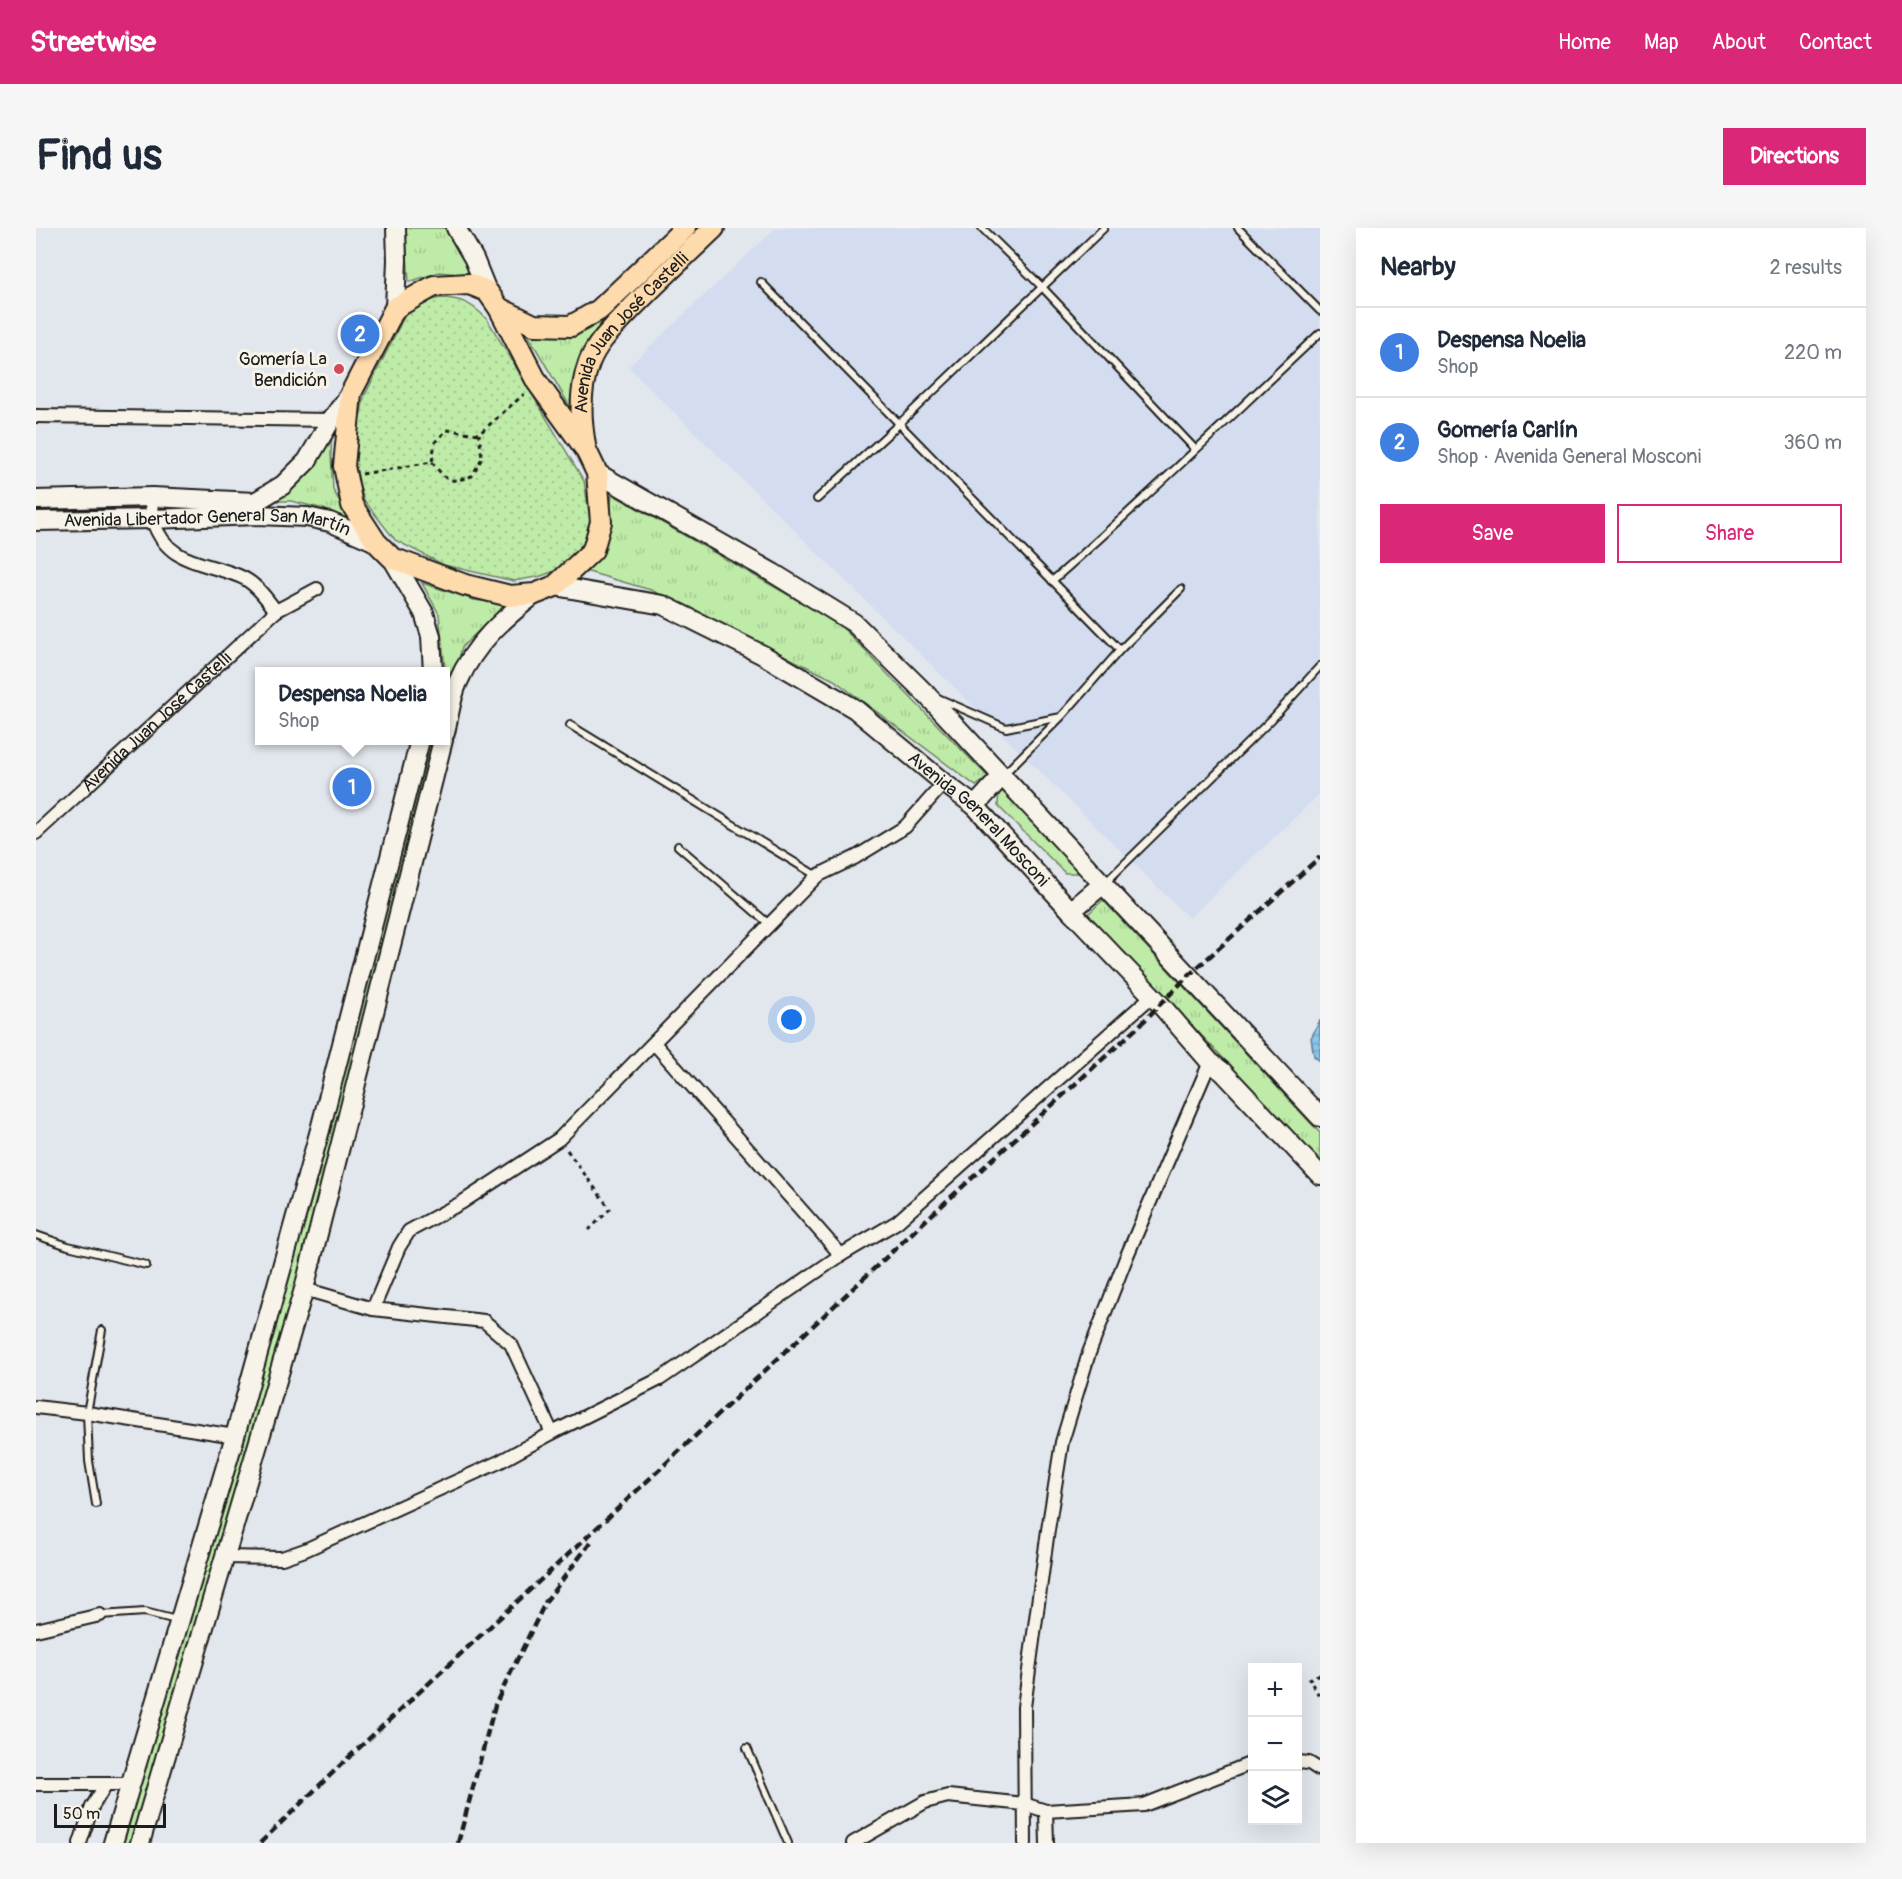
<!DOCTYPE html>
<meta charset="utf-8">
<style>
:root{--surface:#fff;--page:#f6f6f7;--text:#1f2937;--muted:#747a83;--line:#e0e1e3;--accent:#db2777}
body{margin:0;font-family:Pangolin,sans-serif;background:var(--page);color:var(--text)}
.controls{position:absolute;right:18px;bottom:18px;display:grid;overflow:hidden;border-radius:0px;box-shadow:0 6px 24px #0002}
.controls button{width:54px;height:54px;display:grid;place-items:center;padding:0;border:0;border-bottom:2px solid var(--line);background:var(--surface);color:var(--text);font:30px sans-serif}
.scale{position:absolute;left:18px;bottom:15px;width:112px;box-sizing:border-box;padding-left:6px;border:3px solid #1c1c1c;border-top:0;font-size:16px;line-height:21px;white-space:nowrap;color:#1c1c1c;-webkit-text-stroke:4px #f7f3e8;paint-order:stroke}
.you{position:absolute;left:756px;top:792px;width:21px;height:21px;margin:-15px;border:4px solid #fff;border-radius:50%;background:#1a73e8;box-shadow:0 0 0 9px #1a73e833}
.badge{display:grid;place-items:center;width:39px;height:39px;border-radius:50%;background:var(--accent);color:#fff;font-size:20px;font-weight:700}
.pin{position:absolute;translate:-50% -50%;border:3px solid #fff;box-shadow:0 2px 6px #0006}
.popup{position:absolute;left:219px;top:439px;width:195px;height:78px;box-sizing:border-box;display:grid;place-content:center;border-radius:0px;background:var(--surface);filter:drop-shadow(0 2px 4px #0005);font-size:20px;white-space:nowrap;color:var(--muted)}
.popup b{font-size:22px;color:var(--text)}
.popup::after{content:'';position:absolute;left:50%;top:100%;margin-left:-12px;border:12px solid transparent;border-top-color:var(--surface)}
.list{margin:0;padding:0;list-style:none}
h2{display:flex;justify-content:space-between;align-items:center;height:78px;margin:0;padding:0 24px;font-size:26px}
h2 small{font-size:20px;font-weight:400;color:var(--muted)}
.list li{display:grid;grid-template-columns:39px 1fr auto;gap:18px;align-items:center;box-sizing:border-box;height:90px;padding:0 24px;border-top:2px solid var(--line)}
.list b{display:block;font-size:22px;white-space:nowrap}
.list p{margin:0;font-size:20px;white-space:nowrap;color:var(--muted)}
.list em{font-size:20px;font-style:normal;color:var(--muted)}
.actions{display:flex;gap:12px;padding:18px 24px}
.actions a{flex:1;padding:14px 0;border:2px solid var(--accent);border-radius:0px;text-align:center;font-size:21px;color:var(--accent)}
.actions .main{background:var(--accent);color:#fff}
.icon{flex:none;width:33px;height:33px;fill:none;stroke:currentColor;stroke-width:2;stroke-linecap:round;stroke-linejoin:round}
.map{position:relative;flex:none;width:1284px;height:1615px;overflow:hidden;border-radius:0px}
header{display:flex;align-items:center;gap:36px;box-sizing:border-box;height:84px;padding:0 30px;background:var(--accent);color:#fff}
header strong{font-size:28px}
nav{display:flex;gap:33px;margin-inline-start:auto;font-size:21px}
.intro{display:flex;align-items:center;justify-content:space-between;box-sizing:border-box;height:144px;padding:0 36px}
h1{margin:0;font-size:42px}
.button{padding:15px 27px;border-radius:0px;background:var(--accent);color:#fff;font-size:21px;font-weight:700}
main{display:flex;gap:36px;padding:0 36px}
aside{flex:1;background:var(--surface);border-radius:0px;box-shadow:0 6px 24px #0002}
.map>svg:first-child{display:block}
</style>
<header>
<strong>Streetwise</strong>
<nav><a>Home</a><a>Map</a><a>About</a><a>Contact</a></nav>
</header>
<div class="intro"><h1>Find us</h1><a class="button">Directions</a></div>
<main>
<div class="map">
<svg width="1284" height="1615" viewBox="0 0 1284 1615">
<defs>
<pattern id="grass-tufts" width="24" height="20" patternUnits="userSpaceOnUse" patternTransform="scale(1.5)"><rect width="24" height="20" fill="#bfeba8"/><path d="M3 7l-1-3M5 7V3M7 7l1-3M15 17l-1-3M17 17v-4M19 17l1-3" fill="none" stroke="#a4c990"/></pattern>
<pattern id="park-dots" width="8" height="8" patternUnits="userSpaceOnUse" patternTransform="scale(1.5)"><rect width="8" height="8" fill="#bfeba8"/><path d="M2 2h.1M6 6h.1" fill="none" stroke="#a4c990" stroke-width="1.8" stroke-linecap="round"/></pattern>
<pattern id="water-rules" width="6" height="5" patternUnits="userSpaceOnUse" patternTransform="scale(1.5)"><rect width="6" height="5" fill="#89c5e9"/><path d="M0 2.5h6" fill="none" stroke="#76a9c7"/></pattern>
</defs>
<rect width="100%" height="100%" fill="#e2e6ed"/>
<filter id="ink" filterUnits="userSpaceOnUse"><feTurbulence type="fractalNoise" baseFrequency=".0167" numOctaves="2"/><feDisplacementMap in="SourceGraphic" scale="12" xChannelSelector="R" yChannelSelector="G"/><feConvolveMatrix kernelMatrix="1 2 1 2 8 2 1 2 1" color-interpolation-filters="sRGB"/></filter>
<g filter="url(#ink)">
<path fill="#d4ddf0" d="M740,0H1284V566L1153,690L592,139Z"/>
<path fill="url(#grass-tufts)" stroke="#6e8462" stroke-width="1.5" d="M369,0H409L442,48L403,44L373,54Z
M658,0L662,3L570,97L537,184L488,100L564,86Z
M296,202L295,225L297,262L319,299L288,281L255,273H235L273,245Z
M576,266L803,396L952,549L940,558L798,452L615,362L549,343L572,309Z
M386,355L438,372L470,376L426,419L409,487V440L403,386Z
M391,513H403L296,946L170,1371L94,1615H86L132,1465L283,945Z
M968,560L1048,645H1029L962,578L963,561Z
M1067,672L1284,905V932L1051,687Z"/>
<path fill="url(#park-dots)" stroke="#6e8462" stroke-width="1.5" d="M404,70C426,70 436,76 451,91L548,253L554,291L548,317L524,341L505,348L478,353L408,337L359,312L327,271L317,227L328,169L370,85L389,74Z"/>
<path fill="url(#water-rules)" stroke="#5d8197" stroke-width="1.5" d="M1284,792V833L1278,828L1275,810Z"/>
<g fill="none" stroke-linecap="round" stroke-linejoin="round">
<defs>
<path id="lane" d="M946,0L1006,59L1159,221
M1202,0L1284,83
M725,54L1084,422
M781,271L863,196L1068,0
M1016,353C1108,273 1195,188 1284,105
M902,470L970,500L1025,489
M534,497L781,648
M967,547L1026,488L1084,422L1145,361
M642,618L733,696
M1069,655L1236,491L1284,438
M0,1007L32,1018L110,1037
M60,1276L53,1233L51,1185L66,1102
M64,1387L109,1384L140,1392
M711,1520L752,1615"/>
<g id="street">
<path d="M0,188L295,192"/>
<path d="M116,269C116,276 114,286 117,293C132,337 167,333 203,348C219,354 230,370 240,383"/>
<path id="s1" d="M0,605L240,383L281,361"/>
<path d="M618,815L805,1027"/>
<path d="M268,1061L337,1081L448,1093L475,1116L516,1205"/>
<path d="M337,1081L363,1019L373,1003L425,975L523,911L781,648L820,629L869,599L908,555"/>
<path d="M0,1179L51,1185L199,1208"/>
<path d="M189,1329L246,1330L269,1322L463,1234L516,1205L624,1151L805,1027L861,994L1116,768"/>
<path d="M0,1402L64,1387"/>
<path d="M1262,1534L1273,1535L1284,1542"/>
<path d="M0,1556H70"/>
<path d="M1010,1583L1011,1615"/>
<path d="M44,1615L56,1579L70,1556H95"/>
<path d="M817,1615L889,1574L912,1568L988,1576L1010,1583L1108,1577L1216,1535"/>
<path d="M989,1615L988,1479L1012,1302L1026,1214L1053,1125L1090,1030L1174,834"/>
</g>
<g id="secondary">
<path d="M420,0L438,31L451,63"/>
<path d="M359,80L361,32L360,0"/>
<path d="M561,245L737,345L818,395L888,464L1284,889"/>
<path d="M0,272L116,269L219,274L247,257L271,233L295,192L315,165"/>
<path id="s2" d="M0,293L116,291L221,287L271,289L294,294L340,314"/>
<path d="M356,330L388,385L395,408L397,444"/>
<path id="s3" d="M519,358L627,377L727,427L819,481L908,555L939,578L1035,683L1124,776L1174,834L1187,844L1284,947"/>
<path d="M409,505C413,488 415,469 422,454C439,415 467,391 499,366"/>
<path d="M939,578L966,548"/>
<path d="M1035,683L1067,656"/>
<path d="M77,1615L199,1208L284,902L384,512"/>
<path d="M104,1615L268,1061L407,512"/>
</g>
<g id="primary">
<path d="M433,56L451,63L463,80L501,154L550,222L561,245L565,294L557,322L519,358L499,366L474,368L429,357L356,330L340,314L316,277L308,238L315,165L359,80L398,58Z"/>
<path d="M463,80L498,97L535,98L563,82L649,0"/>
<path id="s4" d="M549,217C544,189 543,162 553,135C561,114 577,100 592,84C620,55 649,28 678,0"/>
</g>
</defs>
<use href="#lane" stroke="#1c1c1c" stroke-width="10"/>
<use href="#street" stroke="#1c1c1c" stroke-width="16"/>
<use href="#secondary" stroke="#1c1c1c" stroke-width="22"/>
<use href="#primary" stroke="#1c1c1c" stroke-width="24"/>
<path stroke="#1c1c1c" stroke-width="3" stroke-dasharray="4.5 4.5" stroke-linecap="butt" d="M396,234C411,253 411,256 436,248L446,230L443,206
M326,246L396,234L399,214L411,202L443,206L488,166
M531,922L574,981L553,1002
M1284,1446L1273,1451L1284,1469"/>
<use href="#lane" stroke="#f7f3e8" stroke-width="6"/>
<use href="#street" stroke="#f7f3e8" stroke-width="12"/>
<use href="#secondary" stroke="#f7f3e8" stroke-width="18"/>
<use href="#primary" stroke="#fedbac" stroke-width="20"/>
<path stroke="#1c1c1c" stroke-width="4.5" stroke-dasharray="9 4.5" stroke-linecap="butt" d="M224,1615L311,1531L577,1285L891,991L1103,798L1152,748L1284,629
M422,1615L459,1477L510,1373L555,1314"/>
</g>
</g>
<circle fill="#d1495b" stroke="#f7f3e8" stroke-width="2" cx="303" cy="141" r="6"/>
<g text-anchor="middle" stroke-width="6" stroke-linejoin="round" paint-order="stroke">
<g font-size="18" fill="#1c1c1c" stroke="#f7f3e8">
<text dy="6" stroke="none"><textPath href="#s4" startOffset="130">Avenida Juan José Castelli</textPath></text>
<text dy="6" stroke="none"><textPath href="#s2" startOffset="172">Avenida Libertador General San Martín</textPath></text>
<text dy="6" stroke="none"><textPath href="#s1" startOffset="164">Avenida Juan José Castelli</textPath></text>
<text dy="6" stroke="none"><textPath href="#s3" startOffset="494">Avenida General Mosconi</textPath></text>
</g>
<g font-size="18" fill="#1c1c1c" stroke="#f7f3e8" text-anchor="end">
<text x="291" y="137">Gomería La<tspan x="291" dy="21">Bendición</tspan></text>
</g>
</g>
</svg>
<div class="controls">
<button>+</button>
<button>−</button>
<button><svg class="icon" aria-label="layers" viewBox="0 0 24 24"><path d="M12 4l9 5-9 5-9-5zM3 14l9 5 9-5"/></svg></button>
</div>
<div class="scale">50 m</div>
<div class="you"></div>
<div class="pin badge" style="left:316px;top:559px;background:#3f7fe0">1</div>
<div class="popup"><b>Despensa Noelia</b>Shop</div>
<div class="pin badge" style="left:324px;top:106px;background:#3f7fe0">2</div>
</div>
<aside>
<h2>Nearby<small>2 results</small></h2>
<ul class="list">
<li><span class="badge" style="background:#3f7fe0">1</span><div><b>Despensa Noelia</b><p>Shop</p></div><em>220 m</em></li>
<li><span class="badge" style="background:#3f7fe0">2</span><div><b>Gomería Carlín</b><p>Shop · Avenida General Mosconi</p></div><em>360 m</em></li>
</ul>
<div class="actions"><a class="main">Save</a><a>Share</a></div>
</aside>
</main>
